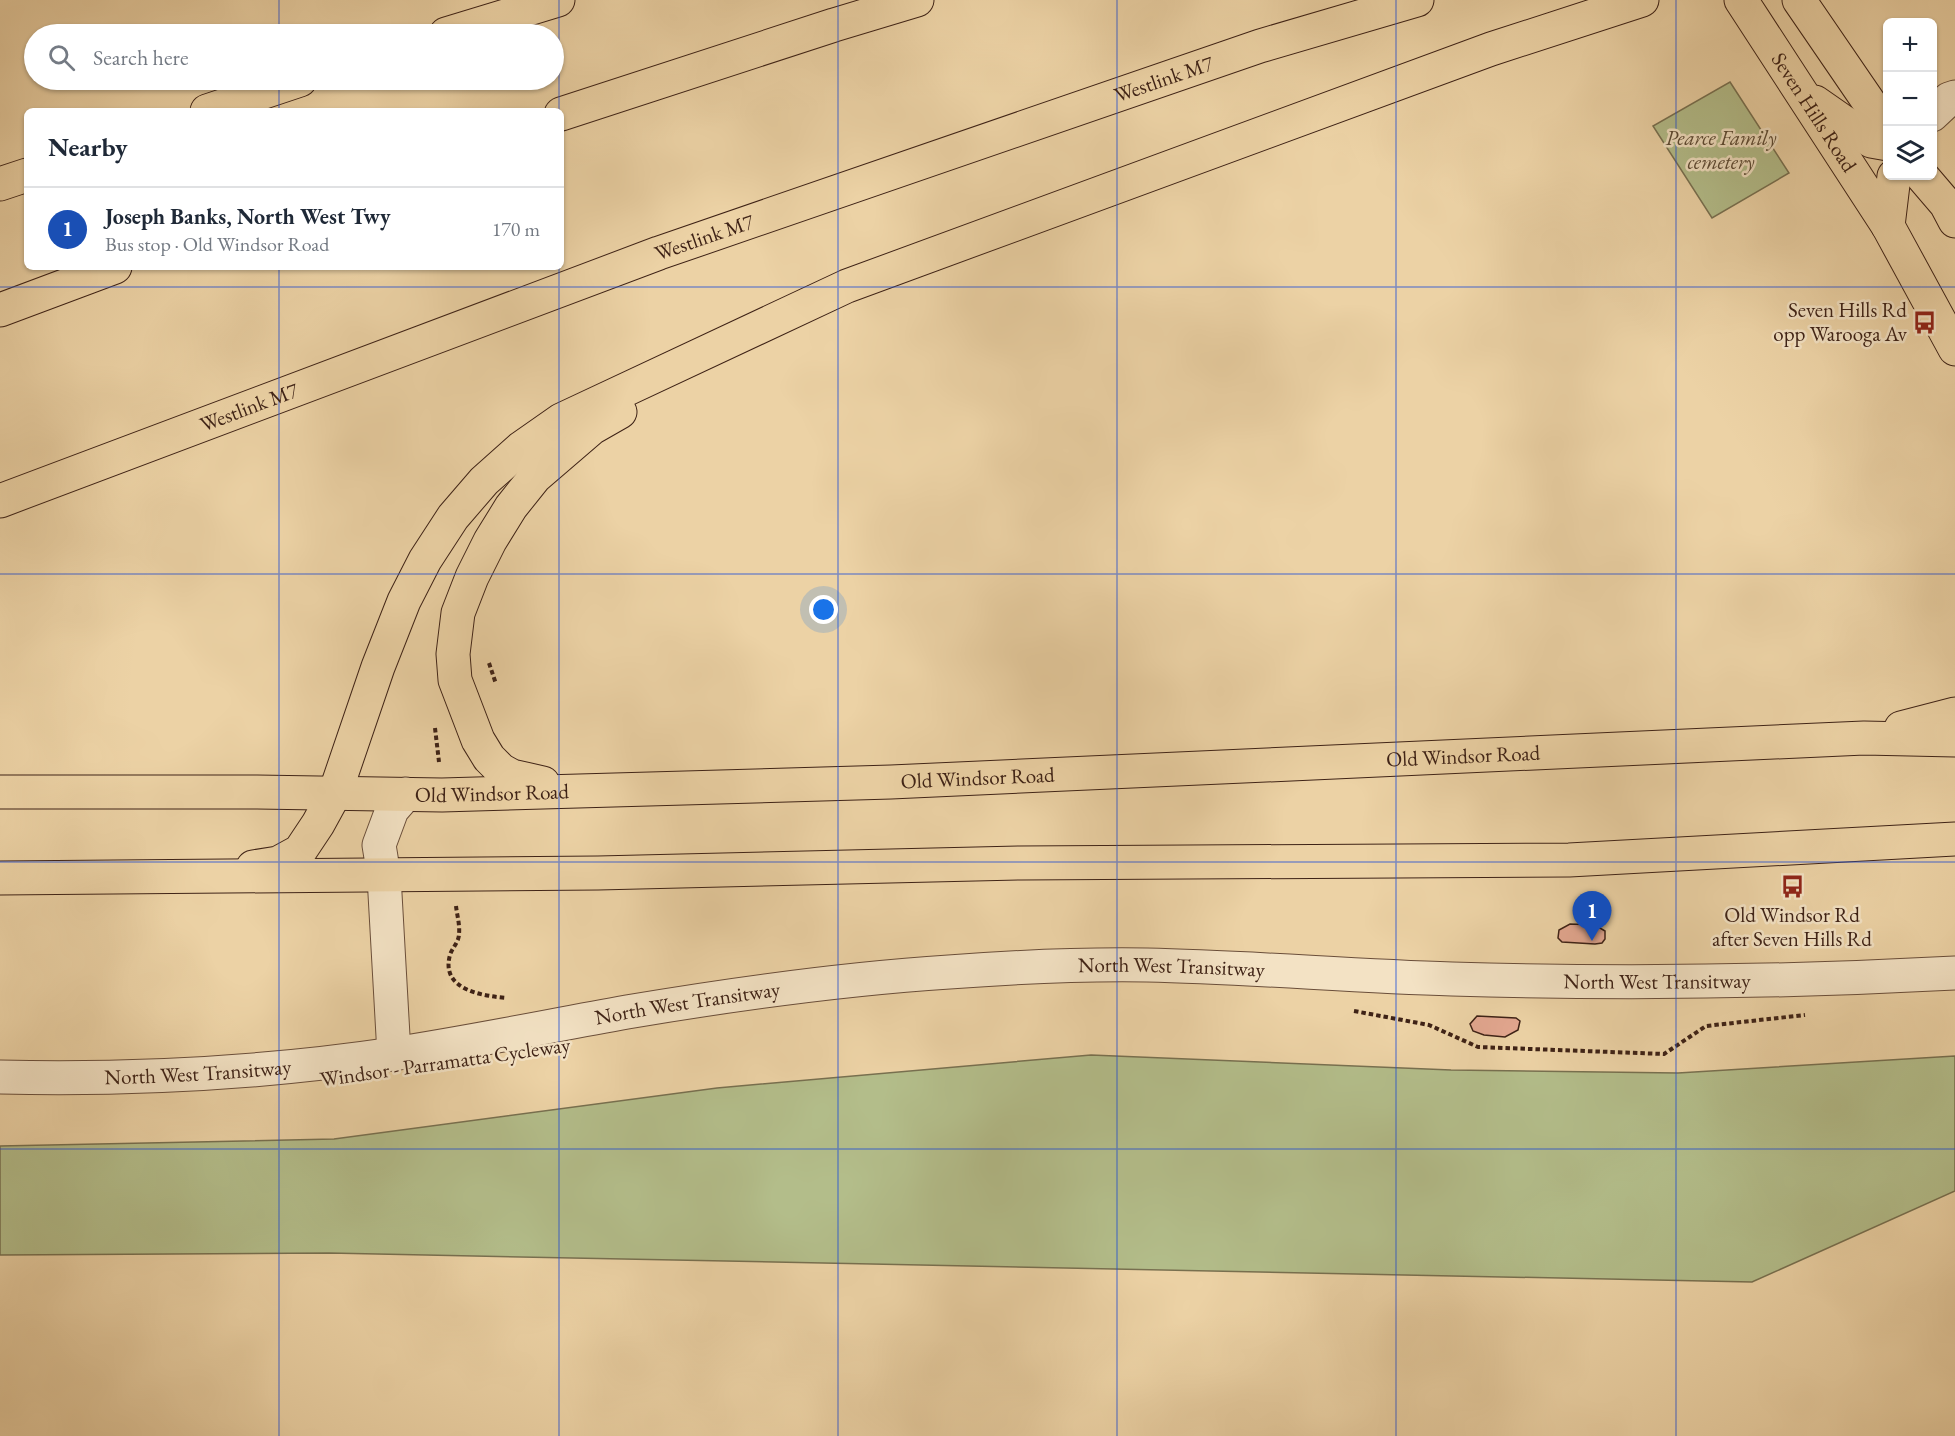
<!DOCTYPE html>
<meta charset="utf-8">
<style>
:root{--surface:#fff;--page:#f6f6f7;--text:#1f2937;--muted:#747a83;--line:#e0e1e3;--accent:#8f2418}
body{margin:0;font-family:"EB Garamond",serif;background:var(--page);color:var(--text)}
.controls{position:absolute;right:18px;top:18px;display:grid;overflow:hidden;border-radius:9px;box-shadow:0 2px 4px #0004}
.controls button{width:54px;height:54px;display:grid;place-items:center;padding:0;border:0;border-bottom:2px solid var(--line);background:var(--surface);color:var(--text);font:30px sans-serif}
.you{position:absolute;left:824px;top:610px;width:21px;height:21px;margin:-15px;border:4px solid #fff;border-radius:50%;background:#1a73e8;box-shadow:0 0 0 9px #1a73e833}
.badge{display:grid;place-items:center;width:39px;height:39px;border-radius:50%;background:var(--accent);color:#fff;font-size:20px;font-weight:700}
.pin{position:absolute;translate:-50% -50px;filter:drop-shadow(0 2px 3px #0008)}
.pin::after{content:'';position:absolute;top:32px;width:21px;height:18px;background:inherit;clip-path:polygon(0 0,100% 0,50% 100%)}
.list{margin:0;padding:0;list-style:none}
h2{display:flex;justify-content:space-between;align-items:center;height:78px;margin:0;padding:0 24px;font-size:26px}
h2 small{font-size:20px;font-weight:400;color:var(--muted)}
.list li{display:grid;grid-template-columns:39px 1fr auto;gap:18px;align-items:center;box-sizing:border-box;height:84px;padding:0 24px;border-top:2px solid var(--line)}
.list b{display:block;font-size:22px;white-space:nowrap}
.list p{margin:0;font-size:20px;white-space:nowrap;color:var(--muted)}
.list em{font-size:20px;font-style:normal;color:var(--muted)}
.icon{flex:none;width:33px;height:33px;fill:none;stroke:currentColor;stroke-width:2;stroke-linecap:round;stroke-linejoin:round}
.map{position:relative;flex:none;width:1955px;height:1436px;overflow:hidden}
.search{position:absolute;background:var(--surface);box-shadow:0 2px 4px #0004;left:24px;top:24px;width:540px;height:66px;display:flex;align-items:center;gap:15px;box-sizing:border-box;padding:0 21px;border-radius:33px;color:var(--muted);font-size:22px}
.panel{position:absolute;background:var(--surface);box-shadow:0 2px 4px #0004;left:24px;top:108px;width:540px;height:162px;border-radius:9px}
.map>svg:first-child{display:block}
</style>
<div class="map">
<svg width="1955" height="1436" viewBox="0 0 1955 1436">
<rect width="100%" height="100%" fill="#ecd2a5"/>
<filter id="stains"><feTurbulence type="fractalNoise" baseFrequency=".00333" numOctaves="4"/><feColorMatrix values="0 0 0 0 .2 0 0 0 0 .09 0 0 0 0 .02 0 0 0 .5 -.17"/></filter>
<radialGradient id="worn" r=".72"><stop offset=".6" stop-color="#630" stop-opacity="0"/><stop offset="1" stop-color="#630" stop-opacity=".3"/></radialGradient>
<path fill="#b3bd8a" stroke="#787050" stroke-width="1.5" d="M1730,82L1789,173L1712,218L1653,126Z
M1091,1055L1451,1070L1678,1073L1955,1056V1191L1752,1282L329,1253L0,1255V1146L334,1139L717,1088Z"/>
<path fill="#e3a790" stroke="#3e2216" stroke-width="1.5" d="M1570,924L1595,925L1605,931V939L1602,943L1595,944L1562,942L1558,938L1559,930Z
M1477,1016L1516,1018L1520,1021L1518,1030L1505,1037L1484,1035L1473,1031L1470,1024Z"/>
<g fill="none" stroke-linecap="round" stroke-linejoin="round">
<defs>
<g id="minor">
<path d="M1932,115L1949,99L1955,97"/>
<path d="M394,1054L384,876L379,845L392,810L406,794"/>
<path id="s1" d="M0,1077C131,1080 264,1073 393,1054C471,1042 549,1026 627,1012C734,994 841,979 949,972C1015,967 1081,964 1147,965C1248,967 1350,976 1452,979C1620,984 1787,982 1955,973"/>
</g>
<g id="major">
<path id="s2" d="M1741,0L1888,226L1955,349"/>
<path d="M1799,0L1888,130"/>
<path d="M1815,102L1871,141L1888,144"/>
<path d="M1922,176L1946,204L1955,221"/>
<path d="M1888,226L1894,176"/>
</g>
<g id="highway">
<path d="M446,34L558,0"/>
<path d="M207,111L300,80"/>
<path d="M561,114L834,25L917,0"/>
<path d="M0,184L27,175"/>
<path d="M0,310L115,267"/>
<path id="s3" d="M0,501L659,253L1260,46L1417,0"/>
<path d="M1901,728L1955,714"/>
<path d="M543,783L512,776L501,770L489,758L478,740L455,680L453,654L458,613L472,577L490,541L511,507L535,477L592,428L620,412"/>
<path id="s4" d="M0,792H257L442,795L891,782L1864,738L1955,740"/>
<path d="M253,867L278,863L300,851L318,824L335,793L378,667L404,601L425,560L453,517L484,481L521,448L561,420L847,286L1491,49L1642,0"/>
<path d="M0,878L598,873L1020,863L1569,860L1955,839"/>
</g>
</defs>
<use href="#minor" stroke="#6a4e3a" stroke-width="35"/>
<use href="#major" stroke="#3e2216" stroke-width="35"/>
<use href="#highway" stroke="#3e2216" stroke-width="35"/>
<path stroke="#3e2216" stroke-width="4" stroke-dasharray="4.5 3" stroke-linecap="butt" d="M489,663L496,684
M435,728L439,762
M456,906C457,915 460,925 459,934C459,942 452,948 450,955C440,990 483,996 507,998
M1354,1011L1429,1025L1478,1047L1664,1054L1706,1026L1805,1015"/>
<use href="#minor" stroke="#f3e2c4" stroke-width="33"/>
<use href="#major" stroke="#ecd2a5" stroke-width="33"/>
<use href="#highway" stroke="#ecd2a5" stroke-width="33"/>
</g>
<path fill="none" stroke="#1d4ed8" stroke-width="1.5" stroke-opacity="0.55" d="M279,0V34M559,0V111M838,0V1436M1117,0V1436M1396,0V1436M1676,0V1436M279,80V111M279,267V1436M559,267V1436M0,287H1955M0,574H1955M0,862H1955M0,1149H1955"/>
<defs>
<symbol id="bus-bare" viewBox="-9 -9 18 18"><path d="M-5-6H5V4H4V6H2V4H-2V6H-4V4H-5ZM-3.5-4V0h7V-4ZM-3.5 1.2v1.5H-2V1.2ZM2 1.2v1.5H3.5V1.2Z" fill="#8f2418" stroke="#f3e2c4" stroke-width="2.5" paint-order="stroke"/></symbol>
</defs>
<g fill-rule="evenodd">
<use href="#bus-bare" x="1908" y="306" width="33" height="33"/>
<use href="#bus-bare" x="1776" y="870" width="33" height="33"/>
</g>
<g text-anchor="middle" stroke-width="5" stroke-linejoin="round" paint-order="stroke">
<g font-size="21" fill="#3e2216" stroke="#f3e2c4">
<text dy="7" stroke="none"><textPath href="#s3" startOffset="1238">Westlink M7</textPath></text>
<text dy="7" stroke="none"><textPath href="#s2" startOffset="134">Seven Hills Road</textPath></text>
<text dy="7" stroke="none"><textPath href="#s3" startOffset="752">Westlink M7</textPath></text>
<text dy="7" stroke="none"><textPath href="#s3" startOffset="266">Westlink M7</textPath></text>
<text dy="7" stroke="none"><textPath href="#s4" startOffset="1464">Old Windsor Road</textPath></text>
<text dy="7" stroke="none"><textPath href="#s4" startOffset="978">Old Windsor Road</textPath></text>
<text dy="7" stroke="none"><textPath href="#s4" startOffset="492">Old Windsor Road</textPath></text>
<text dy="7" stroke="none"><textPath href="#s1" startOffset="1179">North West Transitway</textPath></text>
<text dy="7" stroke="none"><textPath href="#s1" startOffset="1665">North West Transitway</textPath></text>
<text dy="7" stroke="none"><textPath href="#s1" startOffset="693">North West Transitway</textPath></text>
<text transform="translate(445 1062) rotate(-8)" y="7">Windsor - Parramatta Cycleway</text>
<text dy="7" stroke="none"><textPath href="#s1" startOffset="198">North West Transitway</textPath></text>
</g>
<g font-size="21" font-style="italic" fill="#5b4933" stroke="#f3e2c4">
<text x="1721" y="145">Pearce Family<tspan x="1721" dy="24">cemetery</tspan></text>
</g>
<g font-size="21" fill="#3e2216" stroke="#f3e2c4" text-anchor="end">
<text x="1907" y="317">Seven Hills Rd<tspan x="1907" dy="24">opp Warooga Av</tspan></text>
<text x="1792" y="922" text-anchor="middle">Old Windsor Rd<tspan x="1792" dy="24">after Seven Hills Rd</tspan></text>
</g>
</g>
<rect width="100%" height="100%" filter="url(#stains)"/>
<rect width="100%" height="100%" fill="url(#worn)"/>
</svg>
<div class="controls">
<button>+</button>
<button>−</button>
<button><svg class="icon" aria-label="layers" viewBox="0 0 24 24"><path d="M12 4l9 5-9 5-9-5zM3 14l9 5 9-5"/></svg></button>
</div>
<div class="you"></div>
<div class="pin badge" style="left:1592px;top:941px;background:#1a4fb4">1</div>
<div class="search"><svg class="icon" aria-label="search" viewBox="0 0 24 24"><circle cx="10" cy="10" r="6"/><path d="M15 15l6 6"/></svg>Search here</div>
<section class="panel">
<h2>Nearby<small></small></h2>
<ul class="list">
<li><span class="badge" style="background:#1a4fb4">1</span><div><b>Joseph Banks, North West Twy</b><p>Bus stop · Old Windsor Road</p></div><em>170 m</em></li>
</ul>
</section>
</div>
